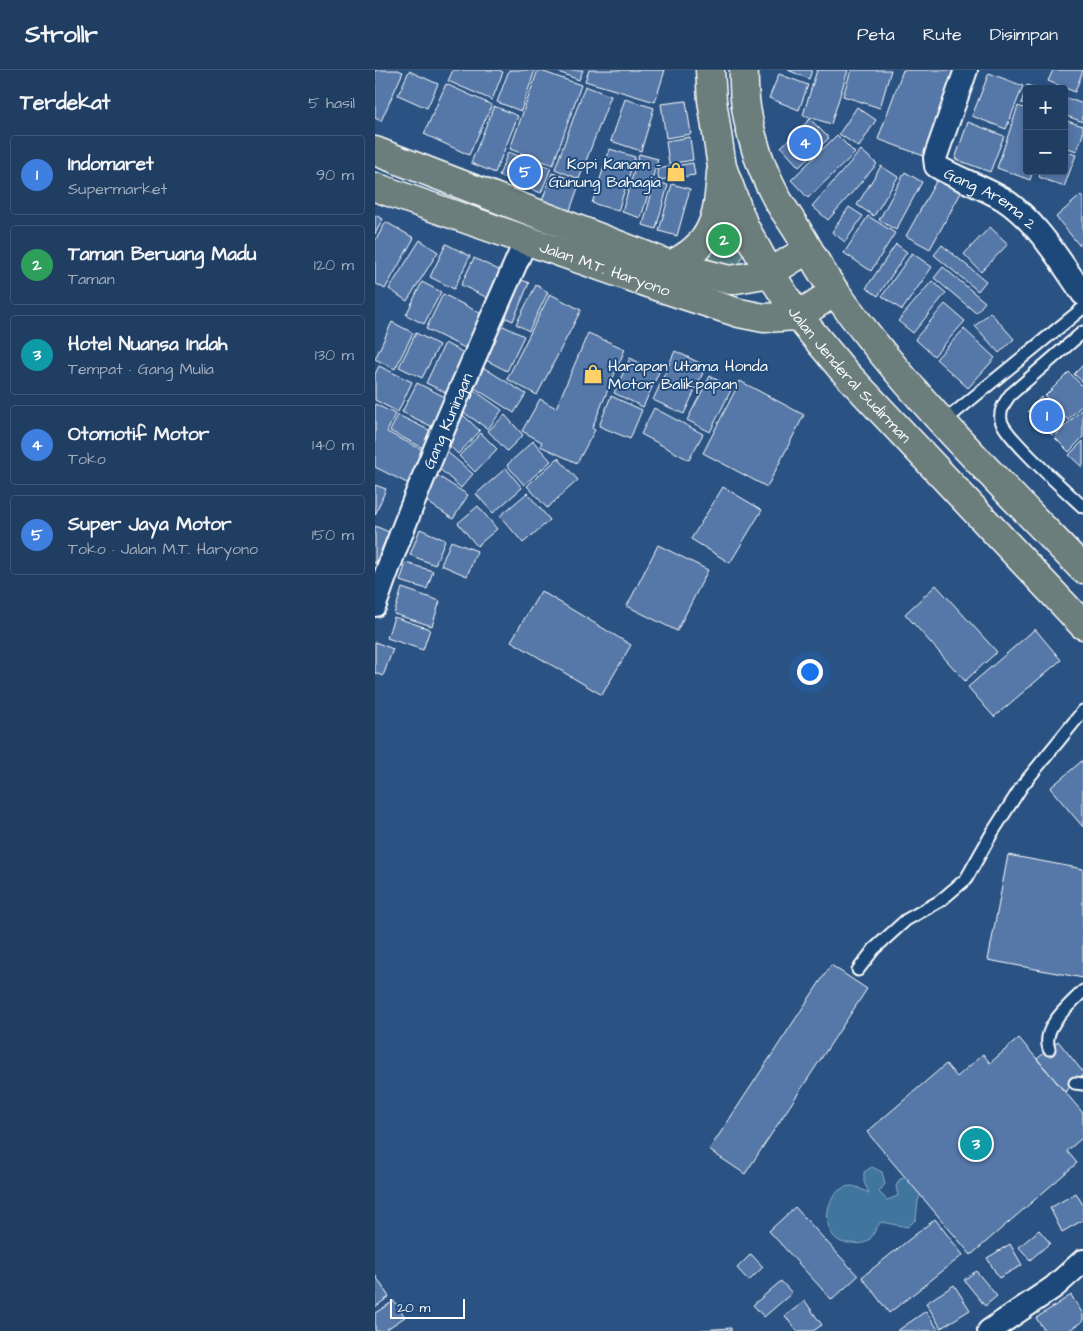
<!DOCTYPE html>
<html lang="id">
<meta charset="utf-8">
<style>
:root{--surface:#203e62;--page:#284568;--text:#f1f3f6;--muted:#a2aebe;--line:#3d5777;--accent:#e797bd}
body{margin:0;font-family:"Architects Daughter",sans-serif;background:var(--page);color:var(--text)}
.controls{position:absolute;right:15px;top:15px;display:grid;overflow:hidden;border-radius:5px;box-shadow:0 2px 8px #0003}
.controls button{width:45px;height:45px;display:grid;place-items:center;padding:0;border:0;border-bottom:1px solid var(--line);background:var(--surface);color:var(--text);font:25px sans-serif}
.scale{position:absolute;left:15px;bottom:12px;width:75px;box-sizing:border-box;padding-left:5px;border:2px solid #fff;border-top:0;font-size:14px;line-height:18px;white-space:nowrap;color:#fff;-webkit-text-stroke:4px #1f4a7a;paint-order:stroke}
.you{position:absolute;left:434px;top:601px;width:18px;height:18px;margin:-12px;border:4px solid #fff;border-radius:50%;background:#1a73e8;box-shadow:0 0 0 8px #1a73e833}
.badge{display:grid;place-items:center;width:32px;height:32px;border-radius:50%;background:var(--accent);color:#fff;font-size:16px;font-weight:700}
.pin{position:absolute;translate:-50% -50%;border:2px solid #fff;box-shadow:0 1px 5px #0006}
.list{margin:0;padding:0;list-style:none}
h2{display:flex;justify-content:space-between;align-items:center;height:65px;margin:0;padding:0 20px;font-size:21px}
h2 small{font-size:16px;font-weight:400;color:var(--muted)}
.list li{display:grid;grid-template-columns:32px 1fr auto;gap:15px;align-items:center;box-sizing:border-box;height:80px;margin:0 10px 10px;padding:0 10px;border:1px solid var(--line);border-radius:5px}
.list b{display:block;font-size:19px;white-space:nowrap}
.list p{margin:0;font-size:16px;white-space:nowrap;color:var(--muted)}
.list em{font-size:16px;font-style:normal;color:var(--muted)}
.map{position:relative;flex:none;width:708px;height:1261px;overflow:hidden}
header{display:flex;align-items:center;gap:30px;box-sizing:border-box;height:70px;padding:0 25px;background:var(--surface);border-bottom:1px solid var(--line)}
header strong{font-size:24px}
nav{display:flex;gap:28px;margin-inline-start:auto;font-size:18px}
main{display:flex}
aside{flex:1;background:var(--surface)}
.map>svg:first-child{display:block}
</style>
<header>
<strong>Strollr</strong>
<nav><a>Peta</a><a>Rute</a><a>Disimpan</a></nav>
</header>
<main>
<aside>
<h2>Terdekat<small>5 hasil</small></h2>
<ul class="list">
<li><span class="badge" style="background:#3f7fe0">1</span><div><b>Indomaret</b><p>Supermarket</p></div><em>90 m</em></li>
<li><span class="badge" style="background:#2e9e5b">2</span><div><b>Taman Beruang Madu</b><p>Taman</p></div><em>120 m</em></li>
<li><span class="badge" style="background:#0f9aa8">3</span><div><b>Hotel Nuansa Indah</b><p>Tempat · Gang Mulia</p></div><em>130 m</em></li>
<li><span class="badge" style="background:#3f7fe0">4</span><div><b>Otomotif Motor</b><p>Toko</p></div><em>140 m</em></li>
<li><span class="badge" style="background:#3f7fe0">5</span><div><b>Super Jaya Motor</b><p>Toko · Jalan M.T. Haryono</p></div><em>150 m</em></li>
</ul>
</aside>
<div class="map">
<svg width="708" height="1261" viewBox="0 0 708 1261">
<rect width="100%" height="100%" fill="#2a5383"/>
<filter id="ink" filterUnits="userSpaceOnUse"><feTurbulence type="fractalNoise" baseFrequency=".02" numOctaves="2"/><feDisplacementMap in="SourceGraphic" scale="10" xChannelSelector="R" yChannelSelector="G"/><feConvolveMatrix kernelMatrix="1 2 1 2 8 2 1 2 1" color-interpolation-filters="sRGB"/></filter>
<g filter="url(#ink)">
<path fill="#597e83" stroke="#acbec1" d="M349,142L368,185L363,196L350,197L325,184Z"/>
<path fill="#40759d" stroke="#8cacc4" d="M497,1097L507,1102L510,1114L504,1122L512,1130L523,1126L521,1116L525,1109L535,1107L547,1120L543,1131L541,1149L533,1157L506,1152C501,1157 498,1167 493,1171C488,1174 484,1174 478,1173C474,1173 469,1173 466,1172C443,1161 451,1117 476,1116C482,1116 489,1121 494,1123L489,1112V1102Z"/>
<path fill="#5778a8" stroke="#fff" d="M0,0H23L28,2L6,51L0,48Z
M78,0H124L128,2L117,30L73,11Z
M134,0H160L146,41L122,32Z
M163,0L206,15L178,95L135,79Z
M178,0H208L204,10Z
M214,0H290L280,32L210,11Z
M413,0H437L434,9Z
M442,0H473L456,54L428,45Z
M476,0H516L505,38L468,26Z
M528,0H586L554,88L503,69Z
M678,0H708L700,22L673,11Z
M34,1L63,14L52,38L23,25Z
M614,3L648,16L631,59L597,46Z
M404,4L433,15L424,40L394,28Z
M71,14L117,35L94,85L49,64Z
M652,15L663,19H652V35L646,33Z
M210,16L236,26L204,109L180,99Z
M689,27L708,34V52L689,45Z
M250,29L279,38L266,81L236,71Z
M311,31L316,64L291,68L286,34Z
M119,36L143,46L120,103L96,93Z
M643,36L652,39V101H658L655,110L622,98Z
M482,37L501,50L484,77L464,64Z
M435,49L454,68L424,97L406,77Z
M689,50L708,56V64L702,81L689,77Z
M593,52L629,66L615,102L580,89Z
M462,65L480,83L433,128L416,110Z
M315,67L318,90L294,94L291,71Z
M235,79L260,87L243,141L217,133Z
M486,80L502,94L453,150L437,136Z
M689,81L701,85L689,117L664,107L666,101H689Z
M133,82L176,98L166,123L124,106Z
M264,84L283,89L266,148L247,142Z
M318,93L320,105L284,110L282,99Z
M506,96L523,107L499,146L482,135Z
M530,102L547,112L521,160L504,150Z
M177,103L205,112L192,149L164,139Z
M564,106L588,119L555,179L531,166Z
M280,111L293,115L281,159L268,155Z
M297,114L315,119L302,166L284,161Z
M706,125L708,128V171L704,175L681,147Z
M474,137L488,146L470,172L457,162Z
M0,145L8,149L0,164Z
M493,146L520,163L496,201L469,183Z
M11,152L39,168L10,219L0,213V171Z
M615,157L633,174L606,202L589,184Z
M45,170L63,182L32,231L14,219Z
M71,174L95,186L79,219L55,207Z
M521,174L532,182L503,226L491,218Z
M567,175L611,211L603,221L559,185Z
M537,183L557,197L527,240L507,226Z
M99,188L130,203L117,230L86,215Z
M568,197L610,232L601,243L559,208Z
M138,206L154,213L138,251L122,244Z
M557,211L571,223L538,263L523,251Z
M47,212L66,222L49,254L31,245Z
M161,215L173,222L154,261L141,254Z
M68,224L107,244L90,278L51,259Z
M175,224L206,240L162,325L132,309Z
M570,234L590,251L559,286L540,269Z
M615,242L639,269L624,283L600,256Z
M17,252L38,263L20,299L0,289Z
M122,253L149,266L132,301L105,287Z
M589,259L620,288L593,318L561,289Z
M41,263L64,275L47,308L24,297Z
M213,263L250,279L217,358L220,360L202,393L165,376L167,372L147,361L165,329L181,338Z
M70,273L91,284L72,323L51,313Z
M300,281L331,296L309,344L278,330Z
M255,288L284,302L268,337L239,323Z
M708,295V312L699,304Z
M4,296L37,312L23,342L0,330V304Z
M106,296L151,324L139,343L95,315Z
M694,302L708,317V334L693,350L670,326Z
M335,306L357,318L335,362L312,350Z
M365,311L429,345L392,417L328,383Z
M42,313L74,329L60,358L27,342Z
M96,318L127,340L113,359L82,338Z
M236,326L267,340L255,369L224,356Z
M666,327L691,351L677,365L653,341Z
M0,334L20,344L12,362L52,382L36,415L0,397Z
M279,338L328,364L314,390L266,364Z
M708,338V367L694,382L679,367Z
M23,345L60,363L52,380L15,361Z
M88,345L105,361L83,384L66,368Z
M130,345L148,365L132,381L113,361Z
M106,363L122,379L100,402L84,386Z
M158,371L176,391L149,415L132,395Z
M708,371V396L707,397L694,385Z
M70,380L98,404L86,418L59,394Z
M183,388L203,410L172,438L152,416Z
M131,398L147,418L118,443L101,424Z
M63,406L93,425L78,449L48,429Z
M0,415L11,419L0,445Z
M348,417L387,440L355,493L316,469Z
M152,423L175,450L148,473L125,446Z
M103,436L122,459L102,476L83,453Z
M0,456L14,462L0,494Z
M45,459L70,470L60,495L35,485Z
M76,471L102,481L92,506L66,495Z
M283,475L333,500L302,561L252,536Z
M31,493L58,501L52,519L25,511Z
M561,515L622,582L590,611L530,544Z
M27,518L65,531L57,556L19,544Z
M166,521L256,575L227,625L136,571Z
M19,547L55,559L48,580L12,568Z
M660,559L686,590L619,647L593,617Z
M0,572L18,579L8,606L0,603Z
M708,690V757L675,718Z
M633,785L708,799V908L613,890Z
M456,895L492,919L370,1104L334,1080Z
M644,968L708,1043V1067L692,1081L702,1093L596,1185L492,1062L571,994L582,1007L608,984L615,993Z
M683,971L708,1002V1005L690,1022L662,989Z
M701,1123L708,1135V1150L687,1162L675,1138Z
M420,1137L483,1206L457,1230L394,1161Z
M560,1149L588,1185L514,1243L487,1207Z
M664,1160L675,1173L655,1190L644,1177Z
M635,1174L647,1195L624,1208L612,1188Z
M376,1184L388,1197L374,1211L362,1198Z
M601,1201L622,1226L610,1236L589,1210Z
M0,1205L14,1227L0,1237Z
M406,1211L417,1223L389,1247L378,1235Z
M579,1215L595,1240L566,1258L551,1233Z
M696,1225L708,1244V1251L693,1261H670L661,1248Z
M19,1231L30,1247L9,1261H0V1243Z
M430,1231L447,1255L438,1261H422L410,1246Z
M551,1241L564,1261H522Z
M356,1258V1261L325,1260Z"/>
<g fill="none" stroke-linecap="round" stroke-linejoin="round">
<defs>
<path id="service" d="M708,262L635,325C630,332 624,340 626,350C629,366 692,422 708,437
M567,353L708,238
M483,900L499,879L531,850L565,831L591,809L617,763L647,716L708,641
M674,979C666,957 695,935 708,921
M700,1013L708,1014"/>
<g id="minor">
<path id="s1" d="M591,0L560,88L561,96C583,109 606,116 628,129C662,151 685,191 708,224"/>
<path id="s2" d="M0,535C43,411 98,291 151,170"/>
<path d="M614,1261L679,1217L708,1191"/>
</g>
<g id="primary">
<path d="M0,81L295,195L355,210L395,203L433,179"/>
<path id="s3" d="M0,117L287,218L364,243L389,248L423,246L459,222"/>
</g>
<g id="trunk">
<path id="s4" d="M335,0L337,30L347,97L369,156L395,203L423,246L468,300L708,555"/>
<path d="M369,0C367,41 381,90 401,127C409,141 419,154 427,168C438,187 448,206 461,223C533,323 622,410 708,499"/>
<path d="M295,195C339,175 343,147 346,103"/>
</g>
</defs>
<use href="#service" stroke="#fff" stroke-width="15"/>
<use href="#minor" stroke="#fff" stroke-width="26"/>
<use href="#primary" stroke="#fff" stroke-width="31"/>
<use href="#trunk" stroke="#fff" stroke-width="31"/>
<use href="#service" stroke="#1f4a7a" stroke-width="11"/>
<use href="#minor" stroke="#1f4a7a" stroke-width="22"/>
<use href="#primary" stroke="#6c7e7c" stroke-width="28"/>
<use href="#trunk" stroke="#6c7e7c" stroke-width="28"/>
</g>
</g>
<defs>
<symbol id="shop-bare" viewBox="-9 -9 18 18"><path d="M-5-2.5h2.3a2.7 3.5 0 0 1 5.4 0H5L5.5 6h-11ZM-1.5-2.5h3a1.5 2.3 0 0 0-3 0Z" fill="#ffd166" stroke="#1f4a7a" stroke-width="2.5" paint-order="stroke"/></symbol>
</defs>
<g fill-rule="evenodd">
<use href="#shop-bare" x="287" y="88" width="28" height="28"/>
<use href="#shop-bare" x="204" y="290" width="28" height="28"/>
</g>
<g text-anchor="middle" stroke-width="4" stroke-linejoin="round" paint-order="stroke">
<g font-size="16" fill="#fff" stroke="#1f4a7a" text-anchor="end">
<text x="286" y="99">Kopi Kanam -<tspan x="286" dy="18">Gunung Bahagia</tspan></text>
<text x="233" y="301" text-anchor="start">Harapan Utama Honda<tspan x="233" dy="18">Motor Balikpapan</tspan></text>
</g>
<g font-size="16" fill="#fff" stroke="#1f4a7a">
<text dy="6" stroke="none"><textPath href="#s1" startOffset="165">Gang Arema 2</textPath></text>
<text dy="6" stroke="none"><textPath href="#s3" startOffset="244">Jalan M.T. Haryono</textPath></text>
<text dy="6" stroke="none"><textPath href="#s4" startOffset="344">Jalan Jenderal Sudirman</textPath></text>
<text dy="6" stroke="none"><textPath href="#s2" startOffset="198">Gang Kuningan</textPath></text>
</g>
</g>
</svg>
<div class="controls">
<button>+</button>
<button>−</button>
</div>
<div class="scale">20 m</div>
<div class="you"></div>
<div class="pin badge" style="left:672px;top:346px;background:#3f7fe0">1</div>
<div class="pin badge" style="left:349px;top:170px;background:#2e9e5b">2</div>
<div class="pin badge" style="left:601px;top:1074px;background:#0f9aa8">3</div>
<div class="pin badge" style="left:430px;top:73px;background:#3f7fe0">4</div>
<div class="pin badge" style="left:150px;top:102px;background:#3f7fe0">5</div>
</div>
</main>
